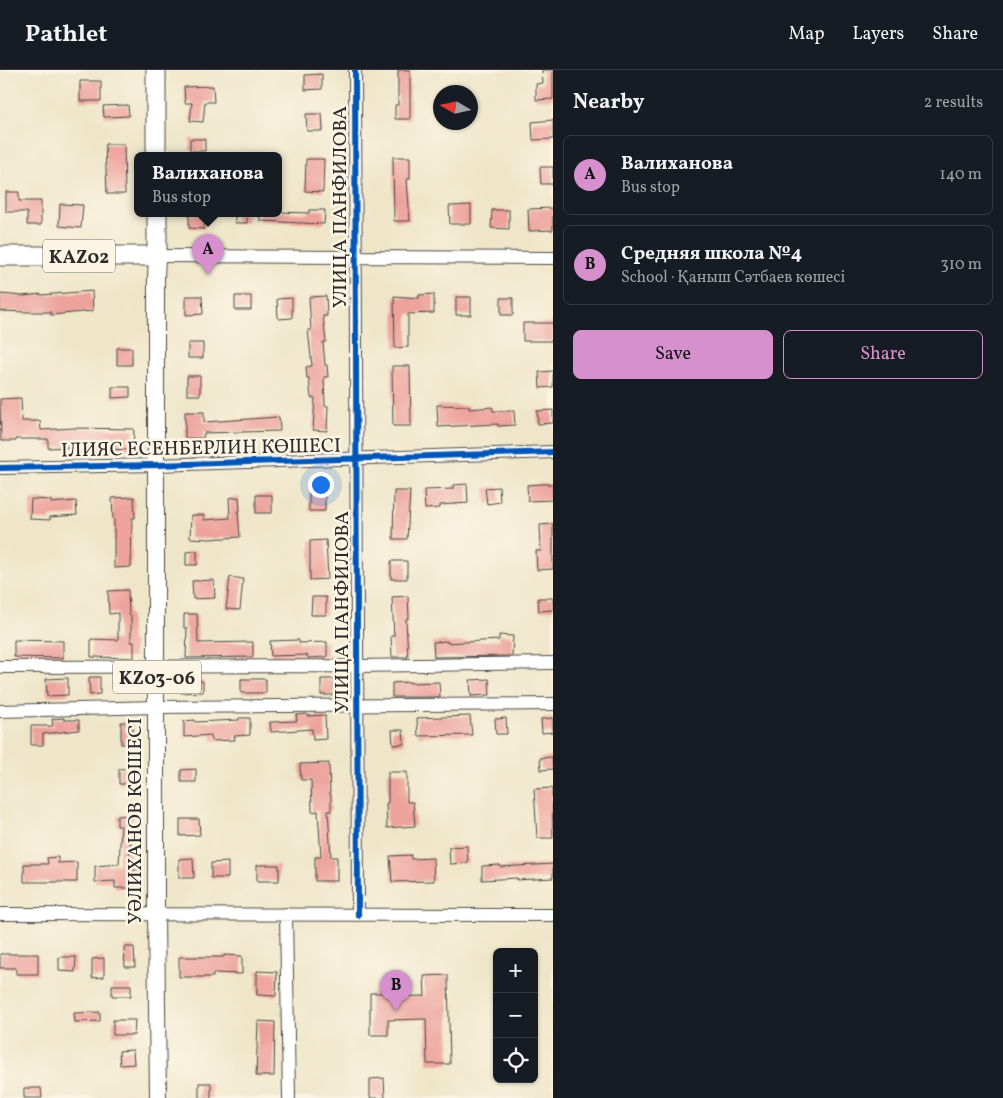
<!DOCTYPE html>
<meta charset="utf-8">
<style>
:root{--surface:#171b24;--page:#242831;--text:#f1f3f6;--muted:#9ea1a6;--line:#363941;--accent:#d690ce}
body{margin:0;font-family:Vollkorn,serif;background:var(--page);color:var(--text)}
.controls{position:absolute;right:15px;bottom:15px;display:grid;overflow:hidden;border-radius:8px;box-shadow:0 1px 4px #0004}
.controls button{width:45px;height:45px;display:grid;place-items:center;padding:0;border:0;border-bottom:1px solid var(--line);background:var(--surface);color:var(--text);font:25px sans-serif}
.compass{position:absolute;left:433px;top:15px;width:45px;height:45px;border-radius:50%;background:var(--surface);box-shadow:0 1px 4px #0004;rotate:279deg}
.you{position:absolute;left:320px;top:414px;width:18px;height:18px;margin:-12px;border:4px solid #fff;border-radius:50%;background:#1a73e8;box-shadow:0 0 0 8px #1a73e833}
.badge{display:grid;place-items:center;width:32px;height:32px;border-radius:50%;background:var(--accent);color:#111;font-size:16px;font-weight:700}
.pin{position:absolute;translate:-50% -41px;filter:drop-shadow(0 1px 2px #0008)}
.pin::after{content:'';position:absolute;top:26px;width:18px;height:15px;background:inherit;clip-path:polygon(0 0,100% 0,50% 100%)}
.popup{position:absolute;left:134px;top:82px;width:148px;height:65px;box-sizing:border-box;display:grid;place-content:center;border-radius:8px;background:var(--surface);filter:drop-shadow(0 1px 4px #0005);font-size:16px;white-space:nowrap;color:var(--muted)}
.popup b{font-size:19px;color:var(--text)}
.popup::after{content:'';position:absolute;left:50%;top:100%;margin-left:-10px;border:10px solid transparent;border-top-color:var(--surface)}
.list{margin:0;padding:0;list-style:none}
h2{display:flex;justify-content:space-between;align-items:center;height:65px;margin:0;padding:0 20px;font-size:21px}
h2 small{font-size:16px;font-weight:400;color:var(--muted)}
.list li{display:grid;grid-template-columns:32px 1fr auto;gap:15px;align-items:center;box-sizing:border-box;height:80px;margin:0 10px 10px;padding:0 10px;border:1px solid var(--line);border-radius:8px}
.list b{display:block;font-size:19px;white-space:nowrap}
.list p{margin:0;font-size:16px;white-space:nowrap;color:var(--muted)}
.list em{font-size:16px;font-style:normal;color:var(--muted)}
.actions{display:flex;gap:10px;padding:15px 20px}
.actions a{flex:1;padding:11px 0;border:1px solid var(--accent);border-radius:8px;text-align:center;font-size:18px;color:var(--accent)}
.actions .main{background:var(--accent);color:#111}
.icon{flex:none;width:28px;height:28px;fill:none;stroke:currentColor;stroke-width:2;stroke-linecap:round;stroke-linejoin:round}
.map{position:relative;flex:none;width:553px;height:1028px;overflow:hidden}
header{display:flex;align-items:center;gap:30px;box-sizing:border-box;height:70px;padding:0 25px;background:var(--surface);border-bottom:1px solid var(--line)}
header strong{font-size:24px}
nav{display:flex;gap:28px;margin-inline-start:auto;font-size:18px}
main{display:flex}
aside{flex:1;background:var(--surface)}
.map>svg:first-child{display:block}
</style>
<header>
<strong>Pathlet</strong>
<nav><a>Map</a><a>Layers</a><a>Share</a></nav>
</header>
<main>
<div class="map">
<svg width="553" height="1028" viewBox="0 0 553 1028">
<rect width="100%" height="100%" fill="#fcf5e5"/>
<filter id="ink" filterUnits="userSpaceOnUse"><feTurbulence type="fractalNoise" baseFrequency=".02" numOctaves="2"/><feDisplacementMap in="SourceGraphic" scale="10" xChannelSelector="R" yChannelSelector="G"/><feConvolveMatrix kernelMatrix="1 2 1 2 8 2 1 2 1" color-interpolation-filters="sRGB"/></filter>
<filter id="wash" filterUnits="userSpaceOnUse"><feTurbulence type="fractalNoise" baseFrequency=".0096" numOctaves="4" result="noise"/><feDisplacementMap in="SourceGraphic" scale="20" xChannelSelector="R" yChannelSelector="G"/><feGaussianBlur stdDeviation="1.12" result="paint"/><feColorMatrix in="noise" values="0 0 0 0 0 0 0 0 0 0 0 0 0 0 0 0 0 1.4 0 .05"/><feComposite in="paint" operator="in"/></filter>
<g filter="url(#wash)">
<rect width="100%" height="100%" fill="#efe6c9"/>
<g id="blocks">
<path fill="#eda39c" d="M398,0H410V49H395V35H398Z
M542,0H553V29L536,30V14L543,13Z
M322,4V19L305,20V5Z
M80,11H101V31H80Z
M213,16L214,32H205L203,52L190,51L192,33H185L184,17Z
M128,35L129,46L104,47L103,36Z
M306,44H322L323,61H307Z
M553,50V69L533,70L532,52Z
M190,69H205V81H190Z
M105,74H124L125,124H107Z
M393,87H410V109H407L410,151H394Z
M306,89H324L323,122L305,121Z
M540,97H553V114H541Z
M6,122H19V131H41V155H27V142H6Z
M60,134L83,135L81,158L59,156Z
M471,135V154H450L449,136Z
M553,138V160L529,161L528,139Z
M309,140H325L324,154L260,151V144H278V142L309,143Z
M492,140H509V159L491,158Z
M235,144H247V153H235Z
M189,145H205L204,159L189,158Z
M92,221L93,241L51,245V242H27L0,241V224L23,226L41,224V225Z
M434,224V243L408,244V277L395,278L394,226L419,228V225Z
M186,226H202L203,244L186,245Z
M235,226H251V240H235Z
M326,226L327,246H323L326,272H323L325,295H327L328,307H324L325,336H328L327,361L313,360L315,328H311L309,308H307L306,297L312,296L308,260H311L309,227Z
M456,227H471V245H456Z
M292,228V248L278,249L277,229Z
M501,228H513V245H501Z
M523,253H553V271H523Z
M188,273H203V288H188Z
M117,278H132V295H117Z
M392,296H410L411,356H393Z
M553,301V317L540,318L539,302Z
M187,306H200V325H187Z
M112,317H130V327L112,328Z
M21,328L22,351H40L41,360L74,358L134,359L133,380L97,379V383L74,382V377L48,378V369H16V371H1L0,329Z
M437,335L469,336V339L492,337L493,341H514L515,355L498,356V354L438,357Z
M553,340V353L538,354L537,341Z
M185,342H204V352L279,347L280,361L204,363L203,368H185Z
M467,414L468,433L440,435V438L425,439L424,420L453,419V415Z
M542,414H553V430L528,431L527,415Z
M499,417L500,432L487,434L485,418Z
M394,421H410L407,469H393Z
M309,423H325V441H309Z
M256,425H272V443H256Z
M134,427L135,448H132L131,497L114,498V449H113L112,428Z
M239,427L240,441H238L240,467L209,469L190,468L191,445H204V450L230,448L229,428Z
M31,429L51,430V433L76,431L77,445L50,447V450L30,449Z
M553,454V499L537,500L536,481H541L540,455Z
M326,470L328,509L310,510V471Z
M197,481V495H186V482Z
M391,491H407V509H391Z
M230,507L243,509L240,540L226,539Z
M214,510L215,528L193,529L192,511Z
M128,520L129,545H131V572H134V588L91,587V569L118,570V543L109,544L108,521Z
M408,526L409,548L406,549L408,587H392L391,566H394L392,527Z
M312,527H326V545H311Z
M538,528H553V540L539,541Z
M184,544H197L198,573L253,572V587L186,588L187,558H184Z
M499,565L513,566L512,586L434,587L433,572L447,571V573L499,570Z
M14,570L63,571V588L14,587Z
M299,570V573L327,572V587L308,588L307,585L271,586L270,571Z
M89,607H100V624L90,625Z
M68,608V625L47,626L46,609Z
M241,609H266V623H241Z
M321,609H334V625H321Z
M489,609L490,625L471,626L470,610Z
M181,611H203V622L181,623Z
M410,612V613L439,612L440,627H392V613Z
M307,644L308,646L325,645L326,669L313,670L312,659L271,662L270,652L297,651L296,645Z
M470,646L472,665L418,666L417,648Z
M64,648V650H79V660L43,664V675H31V656H53L52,649Z
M239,648H250V665L234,666L235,670L212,671L211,665L184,667V651L195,650V652L239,650Z
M506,648L507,664H496L495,649Z
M553,648V662L542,663L541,649Z
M121,652H133V674H121Z
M392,660H403L404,674L393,675Z
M552,687L553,699L541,700L540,688Z
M329,693L330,725H331V741H328L331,787H337V811H315V787H321L318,741L312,742L311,710H301L300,694Z
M132,698L133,714H119V699Z
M196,699V712H181V700Z
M388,702H407V732H413L415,756L387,758L386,733H388Z
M552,718L553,768H537L534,719Z
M132,745L129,793H134V818H115V811L95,812V796L119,794L121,756H117V746Z
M180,749H199L200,765L180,766Z
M467,776L468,793L450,794L449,777Z
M411,785V789L433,788L434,811L392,812L390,786Z
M58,787V793L77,792V812H24V794H48L47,788Z
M193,788L194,808H179V789Z
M228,792V808H211V793Z
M553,794V808L517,810V808L482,810V796L500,795V797Z
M257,795H279V811H257Z
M124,877H134L135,897H125Z
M0,884H38V904H16V898H0Z
M224,885L242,886V904L213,903V907H179V887H224Z
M59,887H76L75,902L59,901Z
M104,888V907L92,908V889Z
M257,901L277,902L276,926L257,925Z
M448,905L450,994H427L426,949L388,950V965H370V923H387V927L425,926L424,906Z
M112,915H131V926H112Z
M100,942V951L75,952L74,943Z
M113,950H135L134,965H113Z
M258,951L275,952L274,1006H256Z
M133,980L134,994L120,995L119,981Z
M384,1008L385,1028H370V1009Z
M199,1013H211V1028H199Z
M24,1018H41L42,1028H24Z"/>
</g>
</g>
<g filter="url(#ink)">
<use href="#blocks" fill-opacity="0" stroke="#484743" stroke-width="1"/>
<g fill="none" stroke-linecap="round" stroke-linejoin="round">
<defs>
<path id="minor" d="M355,0L358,845
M157,186L553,188
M0,398L157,395L553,382
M0,597L357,596L553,593
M0,641L157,637L553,634
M0,844L553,845
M286,844L289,1028"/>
<path id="major" d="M157,186L156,209V844L158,1028"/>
<path id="highway" d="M156,0V86
M0,186H157V144"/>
</defs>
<use href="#minor" stroke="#484743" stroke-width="14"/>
<use href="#major" stroke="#484743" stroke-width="18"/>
<use href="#highway" stroke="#484743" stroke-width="21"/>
<use href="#minor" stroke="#fff" stroke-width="12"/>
<use href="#major" stroke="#fff" stroke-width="16"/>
<use href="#highway" stroke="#fff" stroke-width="19"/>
<defs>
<path id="cycleway" d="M355,0L358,845
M0,398L157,395L553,382"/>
</defs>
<use href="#cycleway" stroke="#fcf5e5" stroke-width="9"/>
<use href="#cycleway" stroke="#0057b8" stroke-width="6"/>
</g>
</g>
<g text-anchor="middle" stroke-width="5" stroke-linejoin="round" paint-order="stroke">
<g fill="#fcf5e5" stroke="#6a6863" stroke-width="1">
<rect x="43" y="169.5" width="72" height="33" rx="4"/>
<rect x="113" y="590.5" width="88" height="33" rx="4"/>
</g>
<g font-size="19" font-weight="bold" fill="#2b2b2b">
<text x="79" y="193">KАZ02</text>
<text x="157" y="614">KZ03-06</text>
</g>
<g font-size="20" fill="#2b2b2b" stroke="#fcf5e5">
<text transform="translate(339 137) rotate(-90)" y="7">УЛИЦА ПАНФИЛОВА</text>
<text transform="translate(201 377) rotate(-1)" y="7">ІЛИЯС ЕСЕНБЕРЛИН КӨШЕСІ</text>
<text transform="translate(341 542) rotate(-90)" y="7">УЛИЦА ПАНФИЛОВА</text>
<text transform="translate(134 751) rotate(-90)" y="7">УӘЛИХАНОВ КӨШЕСІ</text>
</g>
</g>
</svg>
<div class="controls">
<button>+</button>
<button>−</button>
<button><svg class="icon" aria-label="locate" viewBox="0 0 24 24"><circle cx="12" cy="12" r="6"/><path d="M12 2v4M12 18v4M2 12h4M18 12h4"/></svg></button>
</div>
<svg class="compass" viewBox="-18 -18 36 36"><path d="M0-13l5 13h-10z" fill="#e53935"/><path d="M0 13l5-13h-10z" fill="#9ea1a6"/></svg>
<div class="you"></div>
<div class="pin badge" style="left:208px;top:205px">A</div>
<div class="popup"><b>Валиханова</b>Bus stop</div>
<div class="pin badge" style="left:396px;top:941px">B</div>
</div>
<aside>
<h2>Nearby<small>2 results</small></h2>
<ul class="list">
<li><span class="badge">A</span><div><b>Валиханова</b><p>Bus stop</p></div><em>140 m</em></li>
<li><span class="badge">B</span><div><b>Средняя школа №4</b><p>School · Қаныш Сәтбаев көшесі</p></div><em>310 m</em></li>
</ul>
<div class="actions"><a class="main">Save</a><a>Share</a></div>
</aside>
</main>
